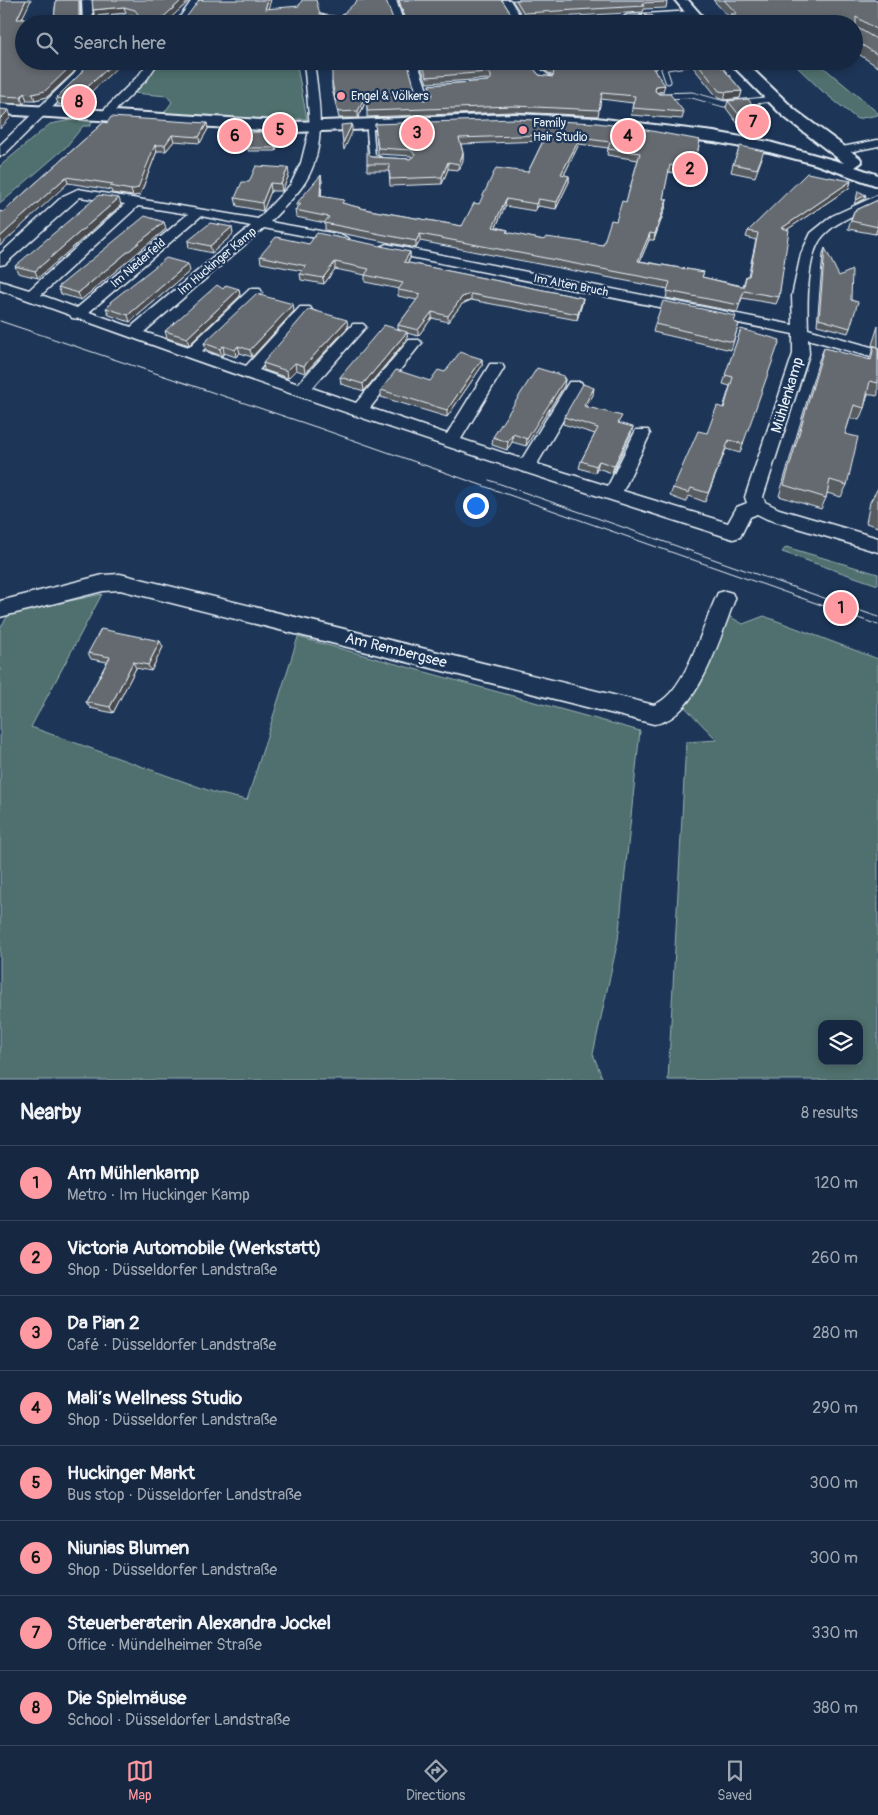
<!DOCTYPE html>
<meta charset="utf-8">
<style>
:root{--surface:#162841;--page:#1f3048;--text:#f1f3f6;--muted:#9ea6b1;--line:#35445a;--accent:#ff9aa2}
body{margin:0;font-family:Pangolin,sans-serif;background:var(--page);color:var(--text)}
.controls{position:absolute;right:15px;bottom:15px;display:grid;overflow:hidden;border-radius:10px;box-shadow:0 2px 8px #0003}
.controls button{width:45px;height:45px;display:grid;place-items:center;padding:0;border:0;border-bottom:1px solid var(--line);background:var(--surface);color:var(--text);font:25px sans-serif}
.you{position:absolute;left:475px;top:505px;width:18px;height:18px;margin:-12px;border:4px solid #fff;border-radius:50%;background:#1a73e8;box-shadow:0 0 0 8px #1a73e833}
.badge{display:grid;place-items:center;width:32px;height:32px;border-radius:50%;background:var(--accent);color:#111;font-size:16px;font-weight:700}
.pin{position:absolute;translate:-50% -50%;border:2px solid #fff;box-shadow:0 1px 5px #0006}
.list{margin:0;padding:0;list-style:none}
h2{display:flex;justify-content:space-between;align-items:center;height:65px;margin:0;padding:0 20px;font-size:21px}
h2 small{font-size:16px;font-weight:400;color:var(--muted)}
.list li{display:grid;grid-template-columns:32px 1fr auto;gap:15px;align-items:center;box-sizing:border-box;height:75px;padding:0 20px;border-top:1px solid var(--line)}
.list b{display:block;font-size:19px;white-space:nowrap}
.list p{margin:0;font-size:16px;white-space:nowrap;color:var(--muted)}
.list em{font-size:16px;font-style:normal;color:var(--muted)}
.icon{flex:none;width:28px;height:28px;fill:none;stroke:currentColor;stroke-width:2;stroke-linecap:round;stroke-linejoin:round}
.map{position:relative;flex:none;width:878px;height:1080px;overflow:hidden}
.search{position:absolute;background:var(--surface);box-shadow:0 2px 8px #0003;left:15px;right:15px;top:15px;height:55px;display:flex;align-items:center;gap:12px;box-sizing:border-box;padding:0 18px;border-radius:28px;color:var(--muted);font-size:19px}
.sheet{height:665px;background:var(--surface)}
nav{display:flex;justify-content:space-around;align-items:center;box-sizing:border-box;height:70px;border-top:1px solid var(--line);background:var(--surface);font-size:14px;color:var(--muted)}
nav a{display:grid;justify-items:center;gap:2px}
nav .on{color:var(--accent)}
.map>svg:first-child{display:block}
</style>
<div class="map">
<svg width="878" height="1080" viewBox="0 0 878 1080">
<rect width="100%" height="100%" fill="#1d3557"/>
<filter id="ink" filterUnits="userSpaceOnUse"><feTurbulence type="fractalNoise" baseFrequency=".02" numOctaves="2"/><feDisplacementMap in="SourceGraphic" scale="10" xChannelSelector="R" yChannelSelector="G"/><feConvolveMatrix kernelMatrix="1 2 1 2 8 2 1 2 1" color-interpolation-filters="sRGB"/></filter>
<g filter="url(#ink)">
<path fill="#4f6f6e" stroke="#9cb0b3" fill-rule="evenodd" d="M157,61H296L307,119H247L164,113L172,102L167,96L133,93Z
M791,61H816L878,113V115L857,119L821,90Z
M76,119L93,120L90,126H83L66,147L0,204V166L50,124Z
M786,547L878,574V585L782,552Z
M102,594L31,727L216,793L247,800L298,637L640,731L618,940L593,1054L603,1080H0V628L9,614Z
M720,611L743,624L764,616L878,659V1080H668L686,742L717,740L678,700ZM822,1024H859V1061H822Z"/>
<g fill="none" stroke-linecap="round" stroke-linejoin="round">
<defs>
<path id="service-far1" d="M668,81L664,69L667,67L705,61
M661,96L692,95L724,104L774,99
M370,125V132"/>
<path id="service" d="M370,131L372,157L381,161
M838,151L878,143"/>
<path id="minor" d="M82,0H92L93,24H83Z
M192,0H202L185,24H175Z
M386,0H396L404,24H394Z
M500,0H510L525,24H515Z
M693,11L698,14L696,16L627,21L622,18L627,15Z
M83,61H93L82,78L4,155L0,156V145L74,74Z
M149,61H159L147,79L108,118H100V114L139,75Z
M304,61H314C319,102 329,151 301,188C292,200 281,210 270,222L342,235L349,239L342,243L264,228L144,332L189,347L250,289H260L262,292L260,295L202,351L246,366L300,307H310L312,310L310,313L259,370L298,384L353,324H363L366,327L363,330L312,388L356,403L409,340H419L422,343L419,346L370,408L447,434L490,364H502L504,368L461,439L522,459L569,382H581L583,386L537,464L608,486L636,430H648L650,434L623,491L728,523L737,507L747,503L745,497L793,354V334L386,252L379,248L386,244L793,325L792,296L801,254L811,233L832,216L878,195V204C860,213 838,220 824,235C806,253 807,305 808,329L878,349V359L808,339L809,354L763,497L765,502L779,509L878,538V552L767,519L757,514L750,517L740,537L733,539C514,470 295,397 80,319L72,318L70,315L0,290V281L29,290L125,204L80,197L5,264L0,265V254L63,196L78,189L258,219L291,184L301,163L310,127ZM138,206L188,214L77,308L41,295ZM201,216L251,226L131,327L89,312Z
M407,61H417L431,102L429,104L425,105L419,102Z
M528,61H538L540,69L552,78V82C540,85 530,72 528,61Z
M120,574L654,705C687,692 703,623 718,593L725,591L732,593L735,599C721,634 697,720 654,724L120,590L103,591L0,617V601L103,575Z"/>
<path id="secondary" d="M675,0H688L709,24H695Z
M728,61H744L795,110L860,158L862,162L855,167L878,175V186L815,164L769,152L714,142L596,128L514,124L294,132L0,114V104L294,122L514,114L596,118L714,132L769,142L844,163L783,116Z"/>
</defs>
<use href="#service-far1" stroke="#e8f1f8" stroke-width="7"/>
<use href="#service" stroke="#e8f1f8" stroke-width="9"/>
<use href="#minor" stroke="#e8f1f8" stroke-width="3"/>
<use href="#secondary" stroke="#e8f1f8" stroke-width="4"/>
<use href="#service-far1" stroke="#1d3557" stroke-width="5"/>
<use href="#service" stroke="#1d3557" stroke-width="6"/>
<use href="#minor" fill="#1d3557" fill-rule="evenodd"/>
<use href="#secondary" fill="#1d3557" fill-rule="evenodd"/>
<path stroke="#e8f1f8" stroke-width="1" d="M0,321L319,428L878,625
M489,480L878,617"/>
</g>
<path fill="#575b60" stroke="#e8f1f8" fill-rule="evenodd" d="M0,0L22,19H54L56,0H80L81,18L91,20L134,18L136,16L126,13L95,16L93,10L190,0L164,24H24L73,73L47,97L35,100H27L23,104L0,103Z
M398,0H502L515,20L658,24L185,19L268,9L320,14L340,17L393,19H404Z
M512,0H665L667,2L666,8L644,9L643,12L524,19Z
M713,0H878V67L854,51V24H729L730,18Z
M419,61H529L530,64L539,75L553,77V76L542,68L540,61H670L657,62V69H654L663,91L657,92L684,112L682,119L631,115L633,103L601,99L598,116L514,112L367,117V99L358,118H339L332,89V82L417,96L424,100L429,99L431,97L430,92L429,85L488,81L489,80L487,79L427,83Z
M695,61H717L742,91L740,98L724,100L718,98L693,67Z
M81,73L75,107L58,104L56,98Z
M728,101L757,110L755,117L749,125L738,124L726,108Z
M104,122L208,129L200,143L174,141L166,151H157L140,195L133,196L112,193L111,190L68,183L3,212Z
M375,124L700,140L693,175L668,172L663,199H667L666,206L654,240H649L640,261L704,272L702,277L743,286L746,276H748L756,240L746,237L748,231L851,181L849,188L788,229L779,297L776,304L742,298L737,312L666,298L668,289L420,241L416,248L325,230V223L296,217L295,210L297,209L296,204L322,181L321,196L345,204L369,210L462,226L479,204L528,172L543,141L461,144L463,153V160L459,170L448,169L442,184L390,186L389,171H367V164L369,154L372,157L410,159L412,158L411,156L378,154ZM579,144L608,148L607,155L638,160L626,202L616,221L603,245L544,240L508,233V230L496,227L505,206L535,211L538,206L556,209L569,182V176L564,175Z
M280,136L276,151H248V148Z
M762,158L755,177L731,172L733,164Z
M289,175L282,191H271L263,211L237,206L235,198L249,182Z
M878,200V233L875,234L848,229L851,219L854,211Z
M121,205L38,278L18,273L15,266Z
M164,222L166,229L81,300L61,294L58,287Z
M233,234L212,253L189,248L188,241Z
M309,244L410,252V258L408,263L583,298L582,304L577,320L471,300L462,304L448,322L432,318L418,336L407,333V339L364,391L341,384L340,377L398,329V325L417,300L398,296V290L399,289L365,282V275L335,269L324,284L301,280L300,274L303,271L261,263L260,256Z
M825,248L850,328L848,333L817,325L823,253Z
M190,271L130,322L109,315L106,308L111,304L110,302Z
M223,289H239L240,296L189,345L167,338L165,331Z
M294,311L252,357L240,353L236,357L224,353L222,356L206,350L204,343Z
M734,322L739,324L731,350L653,332L655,324Z
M878,326V347L872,345Z
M348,327L305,373L296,370L288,378L264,370L263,363Z
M741,329L743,444L740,453L726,449L705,502L689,496L686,502L670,496L673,488L723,408L730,386L723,384Z
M874,346L878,347V394L877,396L868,394L864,408L859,420L850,418L845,434L847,485L841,497L827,493L826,498L821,509L779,496L819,360L824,348L869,360Z
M482,359V366L447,417L381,397V390L430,381L445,372Z
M564,378L565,379L564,386L526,446L512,442L507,450L492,445L493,437Z
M593,395L586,406L620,423L631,434L612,473L597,468L595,473L579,468L581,461L595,434L563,424L564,417Z
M878,488V527L866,523L870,502Z
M163,647L151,671L136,668L113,713L90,708L86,702L107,662L91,659L88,653Z"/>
<path fill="#474a4e" stroke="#e8f1f8" d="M26,0H31L19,25L17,19Z
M79,0H80L81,24L79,18Z
M182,0H190L164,24H156Z
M268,0H271L266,15L265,9Z
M124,7L126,13L95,16L93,10Z
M74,61H81L73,73L47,97L35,100L33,94Z
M116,61H124L75,107L73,100Z
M665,85L663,91L655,93L656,86Z
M742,91L740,98L724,100L726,92Z
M367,92V98L358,118V111Z
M24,93L27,100L23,104L21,97Z
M9,110L11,117L0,129V119Z
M757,110L755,117L749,125L750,117Z
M207,123L208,129L200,143L199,137Z
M352,124V132L344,150L343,143Z
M280,132V136L276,151L275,148Z
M172,135L174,141L166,151L165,145Z
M580,138L579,144L561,181V174Z
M155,145L157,151L140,195L133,196L131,190Z
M463,153V160L459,170V164Z
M448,162V169L442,184V177Z
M288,168L289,175L282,191L281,184Z
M321,175L322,181L321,202L320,196Z
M569,176V182L556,209L557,202Z
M66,177L68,183L0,246V237Z
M851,181L849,188L779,235L782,228Z
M270,183L271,191L263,211L262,203Z
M866,195L865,199L854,204L856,200Z
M119,198L121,205L38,278L35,271Z
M506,199L505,206L493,234V227Z
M538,199V206L535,211L536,204Z
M667,199L666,206L654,240L655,234Z
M164,222L166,229L81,300L78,293Z
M232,227L233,234L212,253L210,246Z
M878,227V233L875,234Z
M650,233L649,240L637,268L638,261Z
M420,234V241L416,248V241Z
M410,252V258L404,269V262Z
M335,262V269L324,284L323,278Z
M188,264L190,271L130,322L128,315Z
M239,289L240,296L189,345L187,338Z
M471,294V300L462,304L448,322V316L462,297Z
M583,298L582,304L577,320L578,314Z
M293,304L294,311L252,357L250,350Z
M432,312V318L418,336V330Z
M347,320L348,327L305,373L304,366Z
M407,332V339L364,391L363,384Z
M223,346L224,353L222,356L220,349Z
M238,346L240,353L236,357L235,350Z
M482,359V366L447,417V410Z
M295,363L296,370L288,378L287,371Z
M564,376V381L565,379L564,386L526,446L527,439Z
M594,388L593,395L583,412L584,406Z
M633,427L631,434L612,473L614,466Z
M513,434L512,442L507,450L508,442Z
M599,461L597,468L595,473L596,466Z
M160,641L163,647L151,671L148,665Z
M133,662L136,668L113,713L110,707Z"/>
<path fill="#656a70" stroke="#e8f1f8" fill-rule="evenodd" d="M0,0H26L17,19H54L56,0H79V18L91,20L124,15L134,18L138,14L135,10L124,7L93,10L92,0H182L156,24H24V61H74L71,66L45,91L33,94L24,93L21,97L0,96Z
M199,0H268L265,9L299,6L302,0H316L320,14L340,17L358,0H386L393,19H405L399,0H502L515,20H576L652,15L658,24H174L177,20L185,19Z
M516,0H665L667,2L642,3L644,6L524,13Z
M724,0H878V30L856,17V27L878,40V55L854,40V24H739L731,14H737Z
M88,61H116L73,100L56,98L81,73Z
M332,61H407L417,96L424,100L429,99L433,95L429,85L488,81L491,79V75L487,72L427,77L421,61H529L530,64L539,75L553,77L554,70L542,61H657L658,63H649L665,85L656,86L655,91L659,94H670L684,112L632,108L635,96L602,93L599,110L514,106L367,111V92L358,111L338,112L332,82Z
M696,61H717L742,91L726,92L719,91Z
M748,99L757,110L750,117L740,116L728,101Z
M0,109L9,110L0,119Z
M111,117L207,123L199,137L172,135L165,145H155L138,188L131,190L110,186L113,184L66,177L0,237V211L3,212L104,122L107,123Z
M514,119L597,123L641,129L700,140L694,169L670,165L663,199H667L655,234L650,233L638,261L704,272L702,277L744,287L746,276H749L758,233L748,231L807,173L851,181L782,228L789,230L779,297L744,291L739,305L667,291L670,282L420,234L416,241L324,223L329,217L295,210L301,204H296L321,175L320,196L344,200L342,203L369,210L462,226L474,203L479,204L496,168L528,172L546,135L459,138L463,153L459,164L448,162L442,177L390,179L389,164H367V140L369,154L372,157L410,159L415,155L411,150L378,148L375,124ZM580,138L610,142L608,149L640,153L626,202L622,201L616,221L611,220L603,245L546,237L544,240L506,232L508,230L493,227L506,199L536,204L538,199L557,202L569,176L561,174Z
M352,124L343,143L341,125Z
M252,132H280L275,148H248Z
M740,146L764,151L757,169L733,164Z
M256,166L288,168L281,184L270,183L262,203L235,198L242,182H249Z
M858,191L866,195L856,200Z
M99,195L119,198L35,271L15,266Z
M878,200V227L851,221L854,211Z
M145,216L164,222L78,293L58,287Z
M210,223L232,227L210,246L188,241Z
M317,233L410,252L404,262L583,298L578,314L471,294L462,297L448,316L432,312L418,330L398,325L421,294L398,290L403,283L365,275L369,269L335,262L323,278L300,274L306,266L260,256L276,237L309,244Z
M825,248L839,276L852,270L851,300L858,302L850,328L819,319Z
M166,258L188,264L128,315L106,308L112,303L110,302Z
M217,285L223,289L226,285L239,289L187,338L165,331Z
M256,294L293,304L250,350L238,346L235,350L223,346L220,349L204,343Z
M663,301L736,316L734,322L739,324L733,342L655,324Z
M309,309L347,320L304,366L295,363L287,371L263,363Z
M384,325L407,332L363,384L340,377Z
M741,329L780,340L743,444L729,440L708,493L691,488L689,493L673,488L698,431L707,433L717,406L724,408L733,377L725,375Z
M874,346L878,347V383L870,381L864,408L854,405L845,434L858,437L847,485L830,480L826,498L784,485L824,348L871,360Z
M460,352L482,359L447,410L381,390L396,370L430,381L438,370L445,372Z
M537,368L564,376L563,378L565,379L527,439L513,434L508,442L493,437Z
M583,384L594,388L584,406L622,416L618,423L633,427L614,466L599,461L596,466L581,461L598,428L564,417Z
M101,629L160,641L148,665L133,662L110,707L86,702L110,657L88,653Z"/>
</g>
<g fill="#ff9aa2" stroke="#1d3557" stroke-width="2">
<circle cx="341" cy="96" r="5"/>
<circle cx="523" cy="130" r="5"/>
</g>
<g text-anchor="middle" stroke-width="4.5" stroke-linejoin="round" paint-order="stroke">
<g font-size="12" fill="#e8f1f8" stroke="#1d3557" text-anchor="start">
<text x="351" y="100">Engel &amp; Völkers</text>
<text x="533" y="127">Family<tspan x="533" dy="14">Hair Studio</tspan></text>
</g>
<g font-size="12" fill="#e8f1f8" stroke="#1d3557">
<text transform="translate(217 261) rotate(-40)" y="4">Im Huckinger Kamp</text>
<text transform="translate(138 263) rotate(-41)" y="4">Im Niederfeld</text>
<text transform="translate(571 285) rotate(11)" y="4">Im Alten Bruch</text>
</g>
<g font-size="15" fill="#e8f1f8" stroke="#1d3557">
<text transform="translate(787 395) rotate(-73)" y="5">Mühlenkamp</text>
<text transform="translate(396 650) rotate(14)" y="5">Am Rembergsee</text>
</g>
</g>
</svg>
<div class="controls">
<button><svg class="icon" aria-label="layers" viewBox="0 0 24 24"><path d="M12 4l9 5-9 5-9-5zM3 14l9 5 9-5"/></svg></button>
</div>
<div class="you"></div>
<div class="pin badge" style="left:841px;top:608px">1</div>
<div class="pin badge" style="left:690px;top:169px">2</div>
<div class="pin badge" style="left:417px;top:133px">3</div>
<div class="pin badge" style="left:628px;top:136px">4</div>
<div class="pin badge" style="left:280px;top:130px">5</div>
<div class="pin badge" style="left:235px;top:136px">6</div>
<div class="pin badge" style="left:753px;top:122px">7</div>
<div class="pin badge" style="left:79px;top:102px">8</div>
<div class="search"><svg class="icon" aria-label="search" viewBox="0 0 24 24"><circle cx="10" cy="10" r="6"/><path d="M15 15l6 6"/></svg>Search here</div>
</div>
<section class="sheet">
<h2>Nearby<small>8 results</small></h2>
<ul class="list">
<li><span class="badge">1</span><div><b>Am Mühlenkamp</b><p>Metro · Im Huckinger Kamp</p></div><em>120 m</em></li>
<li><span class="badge">2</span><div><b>Victoria Automobile (Werkstatt)</b><p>Shop · Düsseldorfer Landstraße</p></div><em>260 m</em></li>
<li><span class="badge">3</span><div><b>Da Pian 2</b><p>Café · Düsseldorfer Landstraße</p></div><em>280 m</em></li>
<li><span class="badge">4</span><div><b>Mali‘s Wellness Studio</b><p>Shop · Düsseldorfer Landstraße</p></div><em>290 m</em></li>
<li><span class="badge">5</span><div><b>Huckinger Markt</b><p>Bus stop · Düsseldorfer Landstraße</p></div><em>300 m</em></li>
<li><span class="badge">6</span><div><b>Niunias Blumen</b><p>Shop · Düsseldorfer Landstraße</p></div><em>300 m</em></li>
<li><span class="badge">7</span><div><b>Steuerberaterin Alexandra Jockel</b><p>Office · Mündelheimer Straße</p></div><em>330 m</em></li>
<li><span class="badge">8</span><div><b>Die Spielmäuse</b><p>School · Düsseldorfer Landstraße</p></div><em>380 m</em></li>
</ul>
</section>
<nav>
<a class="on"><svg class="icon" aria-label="map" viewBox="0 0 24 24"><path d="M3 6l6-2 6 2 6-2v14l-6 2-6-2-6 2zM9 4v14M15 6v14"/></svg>Map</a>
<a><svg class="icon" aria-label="directions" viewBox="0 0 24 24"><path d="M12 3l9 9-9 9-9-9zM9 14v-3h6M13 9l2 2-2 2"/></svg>Directions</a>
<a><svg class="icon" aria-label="saved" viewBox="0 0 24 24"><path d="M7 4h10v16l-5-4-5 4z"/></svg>Saved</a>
</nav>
